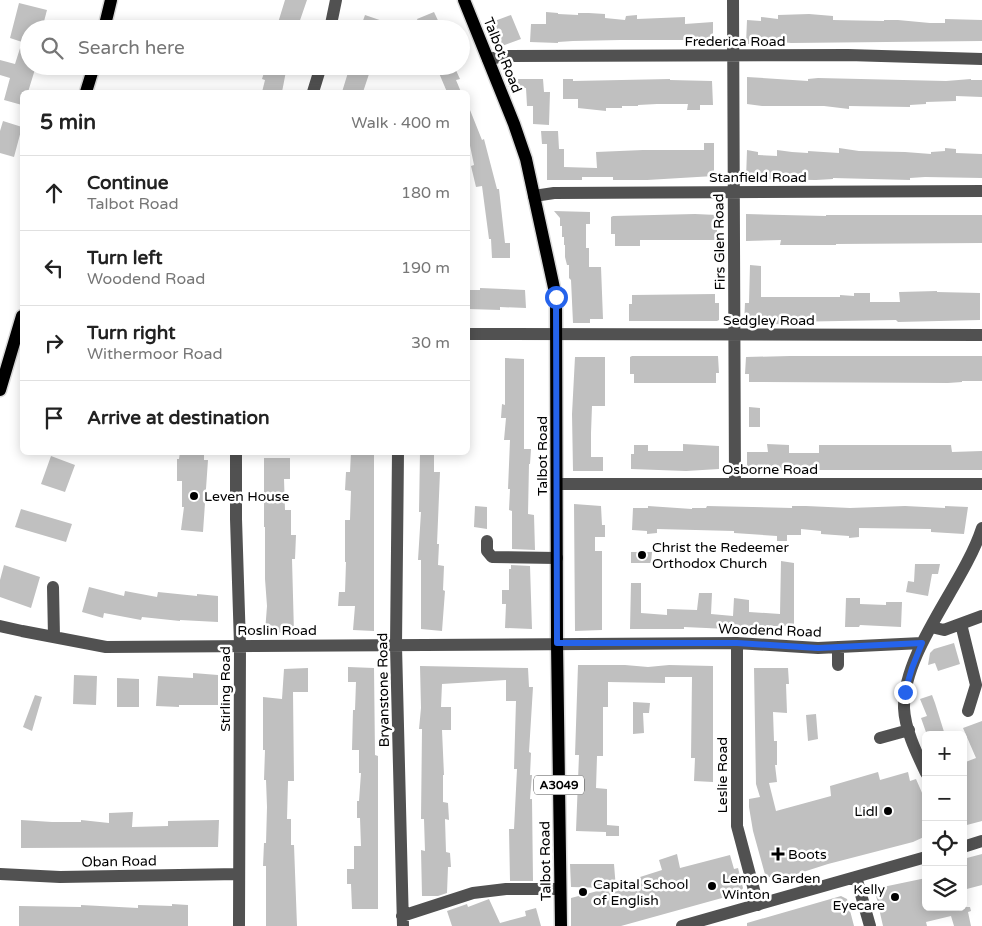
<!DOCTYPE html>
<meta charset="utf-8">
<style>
:root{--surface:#fff;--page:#f2f2f2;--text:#222;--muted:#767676;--line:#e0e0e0}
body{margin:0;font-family:"Varela Round",sans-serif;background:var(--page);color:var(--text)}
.controls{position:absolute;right:15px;bottom:15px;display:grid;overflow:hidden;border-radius:8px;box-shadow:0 2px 12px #0003}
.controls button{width:45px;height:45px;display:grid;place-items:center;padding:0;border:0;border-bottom:1px solid var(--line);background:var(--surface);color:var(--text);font:25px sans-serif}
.stop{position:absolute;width:15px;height:15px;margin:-11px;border:4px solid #2563eb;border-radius:50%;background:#fff}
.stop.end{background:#2563eb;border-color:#fff;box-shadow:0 1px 5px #0008}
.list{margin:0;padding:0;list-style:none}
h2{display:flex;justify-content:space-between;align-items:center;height:65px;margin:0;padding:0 20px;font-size:21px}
h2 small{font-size:16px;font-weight:400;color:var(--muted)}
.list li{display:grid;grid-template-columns:32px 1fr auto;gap:15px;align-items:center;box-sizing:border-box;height:75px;padding:0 20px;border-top:1px solid var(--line)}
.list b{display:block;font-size:19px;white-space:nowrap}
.list p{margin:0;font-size:16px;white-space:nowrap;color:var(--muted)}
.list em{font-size:16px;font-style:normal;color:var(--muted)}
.icon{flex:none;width:28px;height:28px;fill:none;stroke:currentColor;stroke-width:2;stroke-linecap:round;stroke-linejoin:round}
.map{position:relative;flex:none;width:982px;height:926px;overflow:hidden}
.search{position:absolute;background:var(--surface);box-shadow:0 2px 12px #0003;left:20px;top:20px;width:450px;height:55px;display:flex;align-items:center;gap:12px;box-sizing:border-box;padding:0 18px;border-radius:28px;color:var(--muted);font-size:19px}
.panel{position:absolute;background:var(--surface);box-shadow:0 2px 12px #0003;left:20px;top:90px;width:450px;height:365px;border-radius:8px}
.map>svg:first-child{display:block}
</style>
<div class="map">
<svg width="982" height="926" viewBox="0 0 982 926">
<rect width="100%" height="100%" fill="#fff"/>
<path fill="#c0c0c0" d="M285,0H307L297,29H284L277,26Z
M19,3L47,10L42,29H29V66H36L28,92H22V105L4,100L10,78L0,75V60L15,64L22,42L10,38Z
M434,12L442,29H421L417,19Z
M546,12L558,13V14L578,15V13H589L605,14V18L625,20L626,16L637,15V19L685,17V24L713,22V40H620L573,41L558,42V43L530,42L531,24H546Z
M809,14L833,16V20L884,21V20H898L930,23H945V19L982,20V41L791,43L772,41V44H746L747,20L761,21V17L778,19V15Z
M365,15L400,27L399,29H360Z
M511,15L521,39L502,46L492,22Z
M266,66H287L282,92H262L265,80L262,79Z
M350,66L369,74L363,92H342Z
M436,66H454L460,79L456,80L461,92H447Z
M747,77L808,81V79L818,78L946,81L971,79V80H982V97L956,96V101L926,102V104L910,105V107L849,106V109L824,106H762L747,104Z
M506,79H543L544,92H550L549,125L533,124V106H527L526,88L508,87Z
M563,79H573V81L670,79V80L712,81L713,105H700V110H687L688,104H657L638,105V106H622V108H606V111L578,108V99H563Z
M468,105L482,140L484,139L497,189H499L505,243H510V258H492L491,239H489L482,186L476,187L471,166L474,165L468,136Z
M3,121L22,127L14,157L0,153V131Z
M541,131H558L559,149H564V167L597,168L596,152L643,150H704V143H714V176L647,180H613V177H582V180H547V144H542Z
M839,148L859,151L905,152L931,154V152L945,151V148L956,149V153L982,154V178L925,177L910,178V180L833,178V179L816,180L746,179L747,150L758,152V155L777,156V150L792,152L808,153V151L839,153Z
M554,211L590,212V224H586V248H589V267H601L603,319H590V323H573L571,280L569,278V265H567L565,257V245H564V237H562V226H560V218Z
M695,214L717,215V240H640V246H615V234H611V217L613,216Z
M746,214L826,216V215H982V243L836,244V245H780L781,240L746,241Z
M750,265L761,266V297H840V295L854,296V293H870V302H900L899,292L937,291V292L980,293V320L898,322L896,320L784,322V324L744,325L745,303H749Z
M480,288L525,290L526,308L500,307V310L468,309V290H480Z
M715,294V303H719V320L717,321H629V304H632V295Z
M632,356H718L719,373H716V383H634V374H630V357Z
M790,356H982V381H962V382L948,383L749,382V374H745L746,357Z
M575,357H605V406H592L591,433V457H603V471H573L572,414Z
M505,358L524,359V449H531L530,464H529L528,514L534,515L535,550L512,549V511L509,510L510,489H508L510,440H504L506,418H501L502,404L505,405Z
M749,407L760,408V427H749Z
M683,444L719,446V469L686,471L631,469V454H634V445H648V451H683Z
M767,444L789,445V453H819V445H951L952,452L982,451V470H747V452H768Z
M180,452H204V460H208L203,532L181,530L184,507H182V481H177V459H179Z
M351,452H374V631L353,630L355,606H338L339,592H345L346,562H345V520H350L351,491L345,490L346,472H350Z
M420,452H434V472H440L437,544H439L438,565L444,566L443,590L445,591L442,631L421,629V560H418L421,512H419Z
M51,456L75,465L65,492L41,484Z
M264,458H290V479H284L285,510H291V535H296L295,559H292L294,633L265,632L267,606L265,579V527H264Z
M574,504L601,506L602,525H605V537H595V551H602V630L575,631Z
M475,506L487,507V529L474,527Z
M648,506L692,509V508H706L707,506L792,508V506H806L850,508L905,506L945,508V506L968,507L964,534L931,532V529L859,528V537L849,538V536L821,534V531L801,529V535H787V541H777V536L734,533V531L657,529V533L647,534V531L632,530L633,508H648Z
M21,509L72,524L66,542L15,527Z
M631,552H652L651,563H631Z
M781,561L794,563V626H728V629L684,627V629H630L631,583H641V613L667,615V609L697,610L699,593H712L711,614L733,616L734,598L749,600V612L780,614Z
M915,564H940L938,574H932L928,596L906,592L908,581L914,582Z
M4,565L40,577L31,608L0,597V580Z
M511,565L530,566L532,629L505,628L506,604H502V590H509V569H511Z
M89,587L124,596L125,591L157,597L158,592L197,596V594L218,596V622L180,620V621L142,617L141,620L104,613L103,618L82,612Z
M846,598H860V604L886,605V602H902L901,627L860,625L859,627H845Z
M954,643L960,664L938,671L935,663L928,665L930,653L934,649Z
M578,665H625L648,667L669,665L713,666V782L694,781L695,758H691L692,677H665V683L608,682V707H603V756H597L596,788L607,789V825L619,826V836H606V832L576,831L579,755H575Z
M420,666L528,668L529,687H533L529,752L531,753L530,775H532L530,799H532L533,881H510L509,829H514L517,769H514L516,701H506V680L442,684L441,707H451V730H442L444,775H443V802L448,803L449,820L445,819L446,852L450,853L451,867H448L447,893L438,896H422L421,850L425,851L424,819H421L422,729H419L421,708Z
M348,667L374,668L375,755L378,756V909H352L351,884H347V869H354V846H361L360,818H357V801H359L361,773H359V750H352L353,710H355L356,682H348Z
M308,668V692H293L294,781H288L287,819H291V845H294L297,926H266V866H263L264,843H266L267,807L266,780H264L265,750H263V697L282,699L284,669Z
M754,668H788L789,684H786L787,713L773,712L774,741H777V765H775L777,782L769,783L776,811L831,796L830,786L878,772L880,780L908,772L910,781L916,779L926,802V836L913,842L828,864L775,881L774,876L766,878L753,831L749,807V799L760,797L756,784Z
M193,673L218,675V705H179V707L156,706L158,676L193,678Z
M74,675L97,676L96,705L73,704Z
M117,678L139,679V707H117Z
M35,695L42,697L32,731L23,727Z
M932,695L935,703L945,735H927L921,718L927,716L920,699Z
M633,702L650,703L649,713H643L644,733L633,734Z
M816,714L818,739L808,741L806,715Z
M982,721V821L963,826V763L976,758L963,728Z
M133,812L132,827L168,826V821L219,820L218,847L21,848V820L52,822H81V820L109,823V813Z
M677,854L680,868L730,855L734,869L738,868L743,888L740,893L621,926H571V898L609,888L571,887L570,864H614L616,889L641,884L640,877L662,870L659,860Z
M982,854V885L963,890V859Z
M926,878V907H970L971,911L968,912L971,926H954L951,916L926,922L927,926H883L875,891L878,888Z
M841,896L847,899L854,926H747V923Z
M489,899L500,923L526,916L525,911L536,908L541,926H452L447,911L467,904L468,907Z
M172,904L188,905V926H19V906L81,907V905L138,908V905L172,906Z"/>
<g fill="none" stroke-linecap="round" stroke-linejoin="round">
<defs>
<path id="major" d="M464,0L514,124L526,159L556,297L557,643L561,926
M104,29L111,0
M86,92L94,66
M0,390L22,316"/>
</defs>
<use href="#major" stroke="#dbdbdb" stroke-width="15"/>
<path stroke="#515151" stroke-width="12" d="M733,0L735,484
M330,29L336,0
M488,59L506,56L848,55L982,59
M313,92L321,66
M534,196L554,193L982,191
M468,334L982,335
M236,452V519L240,645L239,926
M398,452L396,646L403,926
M557,484H982
M487,541V551L492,557L557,558
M53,587L54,637
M961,624L976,685L968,711
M0,626L22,631L106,647L737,643L818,648L922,643
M931,627L944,630L982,616
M737,643V826L758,905
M838,665V647
M880,738L909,730
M926,773C917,754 905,730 904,708C903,650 964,584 982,528
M963,847L982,841
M0,874L60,877L239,874
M856,877L870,926
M402,916L473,893L506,889H560
M682,926L926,857"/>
<use href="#major" stroke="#000" stroke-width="12"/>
</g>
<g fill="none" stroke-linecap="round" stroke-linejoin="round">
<path stroke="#2563eb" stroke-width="6" d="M556,297L557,643H737L818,648L922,643L912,668L905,692"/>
</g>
<g fill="#000" stroke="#fff" stroke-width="2">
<circle cx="194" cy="496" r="5"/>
<circle cx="642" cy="555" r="5"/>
<circle cx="888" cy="811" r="5"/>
<path d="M775.5 846.5h5v5h5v5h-5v5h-5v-5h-5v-5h5z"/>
<circle cx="712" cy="886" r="5"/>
<circle cx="583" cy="892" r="5"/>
<circle cx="895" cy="897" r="5"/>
</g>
<g text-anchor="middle" stroke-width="5" stroke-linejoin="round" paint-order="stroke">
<rect fill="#fff" stroke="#4c4c4c" stroke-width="1" x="534" y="775.5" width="50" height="19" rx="4"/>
<g font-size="12" font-weight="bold" fill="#000">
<text x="559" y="789">A3049</text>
</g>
<g font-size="14" fill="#000" stroke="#fff">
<text x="735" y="46">Frederica Road</text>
<text transform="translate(503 55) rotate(68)" y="5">Talbot Road</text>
<text x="758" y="182">Stanfield Road</text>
<text transform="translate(719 242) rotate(-91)" y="5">Firs Glen Road</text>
<text x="769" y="325">Sedgley Road</text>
<text transform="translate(542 456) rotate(-90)" y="5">Talbot Road</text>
<text x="770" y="474">Osborne Road</text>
<text x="277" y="635">Roslin Road</text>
<text transform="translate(770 630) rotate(2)" y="5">Woodend Road</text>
<text transform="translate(225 689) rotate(-90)" y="5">Stirling Road</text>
<text transform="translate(383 690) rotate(-91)" y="5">Bryanstone Road</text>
<text transform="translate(722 775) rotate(-90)" y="5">Leslie Road</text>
<text transform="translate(119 861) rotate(-1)" y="5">Oban Road</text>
<text transform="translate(545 861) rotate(-91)" y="5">Talbot Road</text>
</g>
<g font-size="14" fill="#000" stroke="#fff" text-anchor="start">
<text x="204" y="501">Leven House</text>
<text x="652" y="552">Christ the Redeemer<tspan x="652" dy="16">Orthodox Church</tspan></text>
<text x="878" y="816" text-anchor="end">Lidl</text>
<text x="788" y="859">Boots</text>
<text x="722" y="883">Lemon Garden<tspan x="722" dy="16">Winton</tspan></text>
<text x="593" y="889">Capital School<tspan x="593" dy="16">of English</tspan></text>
<text x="885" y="894" text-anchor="end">Kelly<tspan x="885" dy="16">Eyecare</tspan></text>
</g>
</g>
</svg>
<div class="controls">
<button>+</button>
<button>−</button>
<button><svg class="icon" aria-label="locate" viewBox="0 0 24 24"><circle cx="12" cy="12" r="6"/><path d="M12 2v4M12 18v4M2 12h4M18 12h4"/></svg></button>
<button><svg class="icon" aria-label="layers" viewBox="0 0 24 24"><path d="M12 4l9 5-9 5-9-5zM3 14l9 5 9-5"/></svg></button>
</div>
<div class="stop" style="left:556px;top:297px"></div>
<div class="stop end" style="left:905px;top:692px"></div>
<div class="search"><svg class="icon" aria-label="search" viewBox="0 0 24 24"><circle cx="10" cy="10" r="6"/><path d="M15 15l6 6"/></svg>Search here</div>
<section class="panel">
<h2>5 min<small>Walk · 400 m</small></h2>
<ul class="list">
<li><svg class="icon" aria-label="ahead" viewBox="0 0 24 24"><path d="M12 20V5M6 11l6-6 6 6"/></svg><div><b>Continue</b><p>Talbot Road</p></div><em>180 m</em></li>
<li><svg class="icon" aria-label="left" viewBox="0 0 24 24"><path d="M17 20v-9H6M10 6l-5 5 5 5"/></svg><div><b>Turn left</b><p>Woodend Road</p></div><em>190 m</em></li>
<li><svg class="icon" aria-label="right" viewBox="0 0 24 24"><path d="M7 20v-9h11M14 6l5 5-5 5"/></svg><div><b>Turn right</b><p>Withermoor Road</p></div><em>30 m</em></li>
<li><svg class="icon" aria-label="arrive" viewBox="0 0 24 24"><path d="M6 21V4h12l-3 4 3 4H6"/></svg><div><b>Arrive at destination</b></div></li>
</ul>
</section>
</div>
